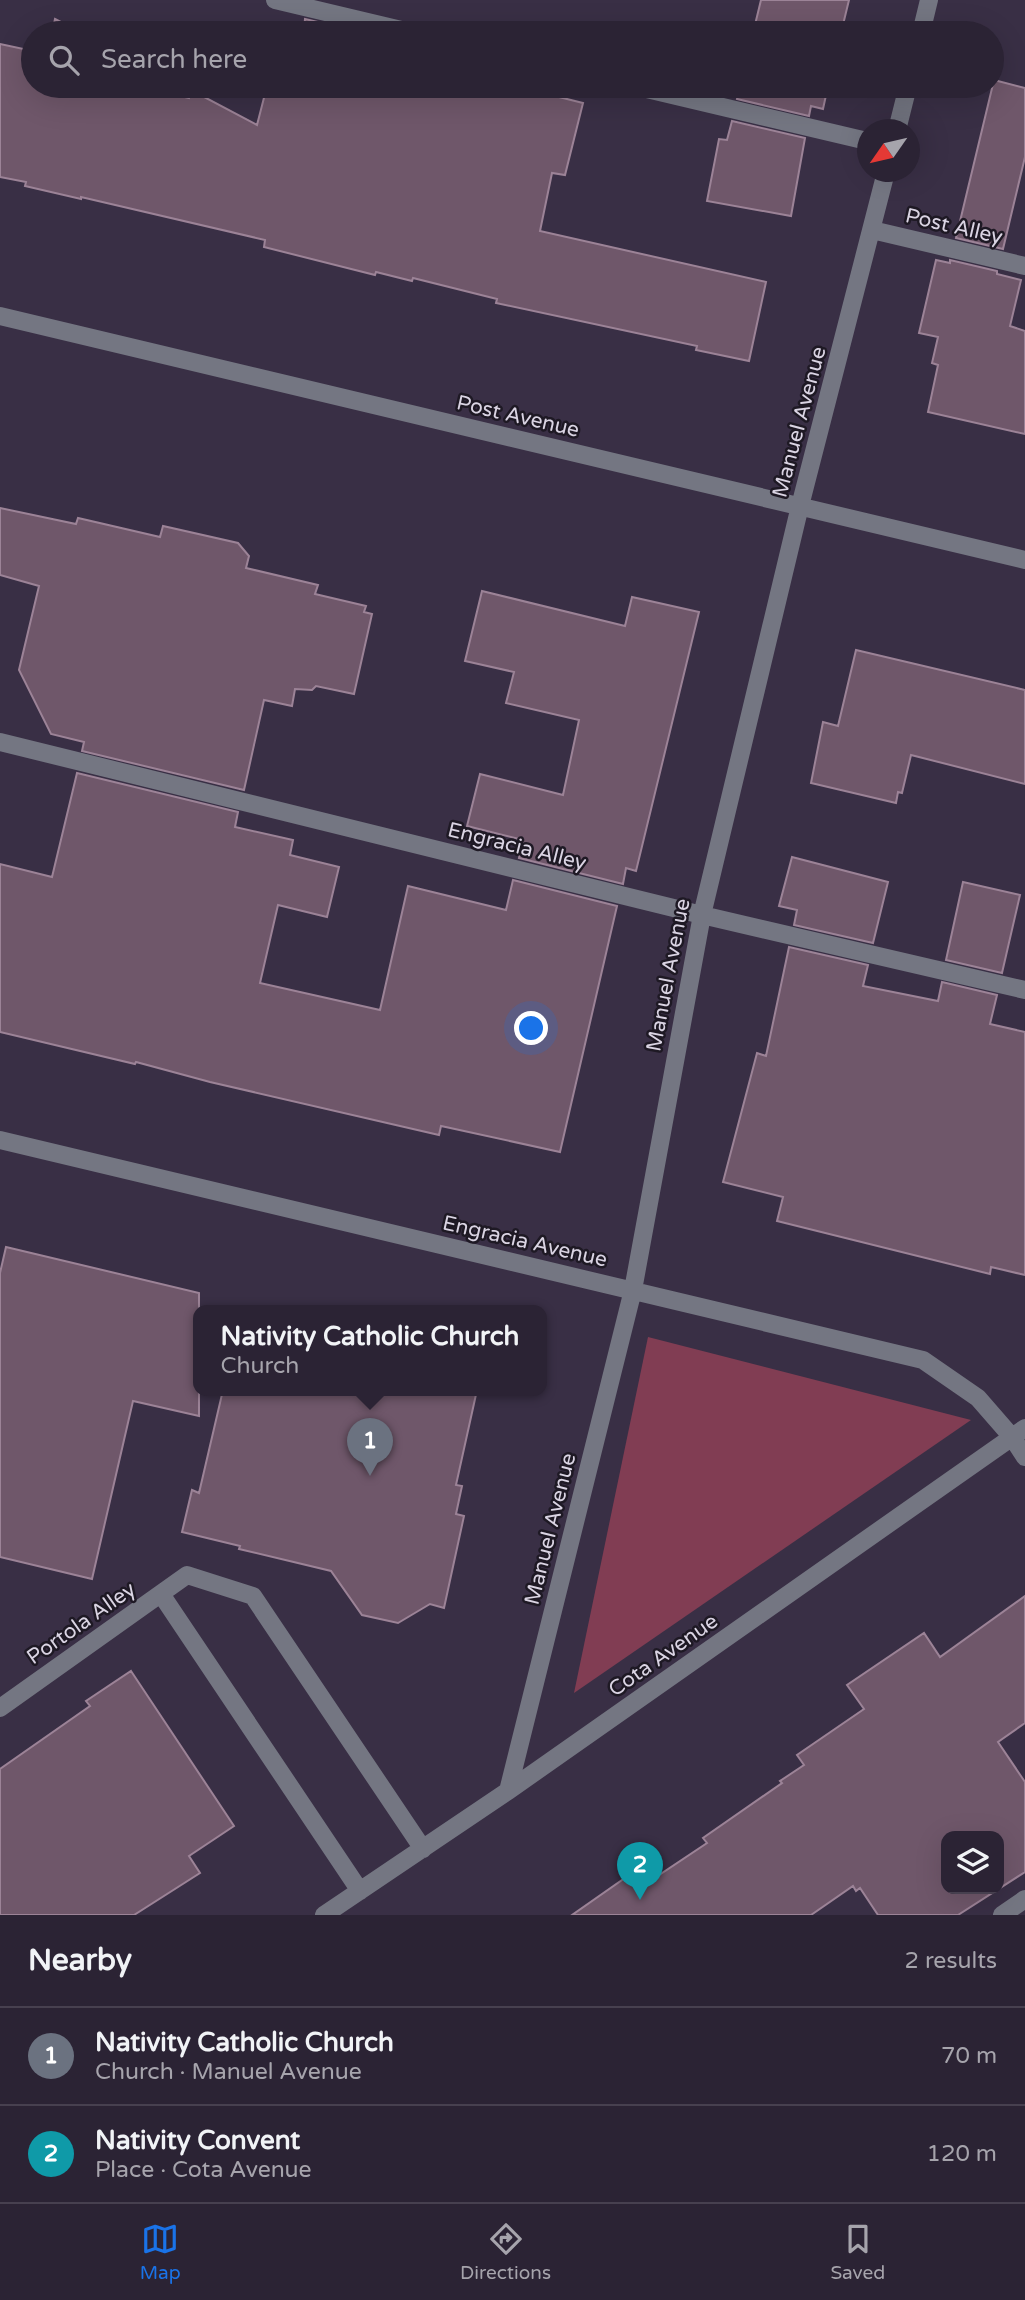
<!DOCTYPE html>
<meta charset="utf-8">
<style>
:root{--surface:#2b2334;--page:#372f40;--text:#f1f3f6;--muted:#a6a4ac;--line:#47404f;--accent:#1a73e8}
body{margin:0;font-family:"Varela Round",sans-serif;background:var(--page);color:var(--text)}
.controls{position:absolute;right:21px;bottom:21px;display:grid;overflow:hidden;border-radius:14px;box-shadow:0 7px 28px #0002}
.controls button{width:63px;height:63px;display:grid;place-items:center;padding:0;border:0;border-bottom:2px solid var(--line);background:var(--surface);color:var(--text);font:35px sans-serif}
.compass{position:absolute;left:857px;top:119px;width:63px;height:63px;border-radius:50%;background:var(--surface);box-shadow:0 7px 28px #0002;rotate:236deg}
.you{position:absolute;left:532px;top:1029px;width:24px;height:24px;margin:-18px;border:5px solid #fff;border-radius:50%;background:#1a73e8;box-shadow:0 0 0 10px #1a73e833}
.badge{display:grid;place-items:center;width:46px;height:46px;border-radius:50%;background:var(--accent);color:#fff;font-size:23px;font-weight:700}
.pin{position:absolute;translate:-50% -58px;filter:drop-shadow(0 2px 4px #0008)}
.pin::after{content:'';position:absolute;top:37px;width:24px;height:21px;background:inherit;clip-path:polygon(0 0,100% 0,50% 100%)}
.popup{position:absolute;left:193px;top:1305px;width:354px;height:91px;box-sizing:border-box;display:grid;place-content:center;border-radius:14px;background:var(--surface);filter:drop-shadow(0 2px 5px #0005);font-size:23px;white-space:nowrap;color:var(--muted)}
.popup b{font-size:26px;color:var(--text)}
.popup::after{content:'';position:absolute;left:50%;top:100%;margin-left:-14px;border:14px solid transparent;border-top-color:var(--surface)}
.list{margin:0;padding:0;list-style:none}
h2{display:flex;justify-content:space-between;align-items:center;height:91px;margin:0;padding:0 28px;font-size:30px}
h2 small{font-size:23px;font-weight:400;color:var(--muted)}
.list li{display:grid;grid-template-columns:46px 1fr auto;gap:21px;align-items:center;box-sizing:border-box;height:98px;padding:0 28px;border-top:2px solid var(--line)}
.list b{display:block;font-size:26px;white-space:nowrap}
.list p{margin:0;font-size:23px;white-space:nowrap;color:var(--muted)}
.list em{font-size:23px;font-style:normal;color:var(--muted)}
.icon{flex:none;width:38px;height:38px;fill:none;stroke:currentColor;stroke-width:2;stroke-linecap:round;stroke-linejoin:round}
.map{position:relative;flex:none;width:1025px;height:1915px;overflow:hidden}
.search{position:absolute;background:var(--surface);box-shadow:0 7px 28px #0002;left:21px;right:21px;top:21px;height:77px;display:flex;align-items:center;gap:18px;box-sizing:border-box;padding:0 24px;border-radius:38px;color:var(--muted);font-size:26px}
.sheet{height:287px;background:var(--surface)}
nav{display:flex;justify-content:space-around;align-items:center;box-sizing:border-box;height:98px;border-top:2px solid var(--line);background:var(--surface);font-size:19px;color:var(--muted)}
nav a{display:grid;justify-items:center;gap:4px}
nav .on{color:var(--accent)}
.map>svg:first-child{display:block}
</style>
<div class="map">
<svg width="1025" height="1915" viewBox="0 0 1025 1915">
<rect width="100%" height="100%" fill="#392f45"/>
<path fill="#813d53" d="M648,1337L971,1420L574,1693Z"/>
<path fill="#6f576a" stroke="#9c8397" stroke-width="2" fill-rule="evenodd" d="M761,0H849L841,33H753Z
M55,19L82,33H52Z
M305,19L348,29V33H279L282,24L304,29Z
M0,44L33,51V86H140L189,98L191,90L257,125L267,86H515L583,103L565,175L552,173L540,231L766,282L749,361L696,350L697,346L496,303L497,299L413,278L412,281L376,272L375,275L264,247L265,240L81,197V199L25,186L26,182L0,177Z
M994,80L1025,88V157L1003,249L956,238Z
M740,86H828L823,109L811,106L809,116L737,99Z
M732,121L805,138L791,216L707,201L719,139L727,140Z
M936,260L950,263V260L997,271V274L1021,280L1010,326L1025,331V434L928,412L938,365L932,363L938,337L919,333Z
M0,508L76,524L78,518L160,537L163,526L238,543L249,556L246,568L318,585L315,594L366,606L364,612L372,614L354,694L316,686L312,690L295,689L292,706L264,700L244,790L82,751L84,742L51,734L19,670L39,586L0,575Z
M482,591L625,626L632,597L699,612L636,871L626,868L623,884L519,858L523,840L467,826L480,774L563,795L579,720L506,703L514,672L465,661Z
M856,650L1025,690V784L911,755L902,793L898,792L896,803L811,783L823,722L838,726Z
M77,773L238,812L235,827L293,840L290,855L339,867L327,917L278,905L260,983L380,1010L408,886L506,910L513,880L617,906L560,1152L441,1126L439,1135L210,1082L136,1062L135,1064L0,1032V864L52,877Z
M792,857L888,882L873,943L794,925L797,910L779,906Z
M963,882L1020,895L1002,973L946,960Z
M789,947L868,965L863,986L938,1001L942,982L997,995L990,1024L1025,1032V1275L991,1267L990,1274L777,1221L783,1197L723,1182L757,1053L766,1056Z
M6,1247L199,1293V1416L133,1401L92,1579L0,1557V1273Z
M223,1390H477L456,1485L462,1486L456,1514L464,1516L444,1608L430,1604L398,1623L362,1615L331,1571L239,1549L240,1546L182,1532L192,1490L199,1493Z
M1025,1596V1723L998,1742L1025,1782V1872L958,1915H878L860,1888L856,1891L853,1886L811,1915H572L635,1871L644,1885L707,1843L703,1838L782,1783L780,1781L804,1765L797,1755L864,1709L847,1685L924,1633L940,1657ZM946,1836H999V1889H946Z
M131,1671L234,1826L189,1856L200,1873L134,1915H0V1769L90,1706L86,1701Z"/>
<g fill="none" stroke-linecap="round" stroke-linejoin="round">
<path stroke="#747682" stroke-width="18" d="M275,0L414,33
M921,33L929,0
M634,86L867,141
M897,130L908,86
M872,230L1025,266
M0,316L1025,560
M0,742L702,915L1025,990
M0,1140L923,1360L978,1398L1012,1437L1025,1457
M161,1594L360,1891
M0,1708L187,1575L253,1596L423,1849
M508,1791L633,1290L702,915L800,506L886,172
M324,1915L508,1791L1025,1428
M1002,1915L1025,1899"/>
</g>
<g text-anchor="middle" stroke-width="5" stroke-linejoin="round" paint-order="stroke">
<g font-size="21" fill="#dad4e3" stroke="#1e1924">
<text transform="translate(954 226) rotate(13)" y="7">Post Alley</text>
<text transform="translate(518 416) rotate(13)" y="7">Post Avenue</text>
<text transform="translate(799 422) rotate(-75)" y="7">Manuel Avenue</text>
<text transform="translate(517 846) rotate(14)" y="7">Engracia Alley</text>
<text transform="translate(668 975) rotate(-79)" y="7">Manuel Avenue</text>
<text transform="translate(525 1241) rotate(13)" y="7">Engracia Avenue</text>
<text transform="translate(550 1529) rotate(-76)" y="7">Manuel Avenue</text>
<text transform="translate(81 1623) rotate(-35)" y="7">Portola Alley</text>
<text transform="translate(663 1655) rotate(-35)" y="7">Cota Avenue</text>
</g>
</g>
</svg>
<div class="controls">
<button><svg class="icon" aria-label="layers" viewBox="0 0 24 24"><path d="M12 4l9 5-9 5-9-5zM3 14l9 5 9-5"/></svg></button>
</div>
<svg class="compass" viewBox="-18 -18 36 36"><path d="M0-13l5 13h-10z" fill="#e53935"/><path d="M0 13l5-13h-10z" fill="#a6a4ac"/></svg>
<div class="you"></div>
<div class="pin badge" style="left:370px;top:1476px;background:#6b7280">1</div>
<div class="popup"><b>Nativity Catholic Church</b>Church</div>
<div class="pin badge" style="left:640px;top:1900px;background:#0f9aa8">2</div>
<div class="search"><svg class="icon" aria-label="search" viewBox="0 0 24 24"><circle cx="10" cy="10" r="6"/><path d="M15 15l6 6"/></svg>Search here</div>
</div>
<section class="sheet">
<h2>Nearby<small>2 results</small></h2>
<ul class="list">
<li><span class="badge" style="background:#6b7280">1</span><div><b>Nativity Catholic Church</b><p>Church · Manuel Avenue</p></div><em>70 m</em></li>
<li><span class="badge" style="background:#0f9aa8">2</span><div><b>Nativity Convent</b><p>Place · Cota Avenue</p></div><em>120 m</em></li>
</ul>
</section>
<nav>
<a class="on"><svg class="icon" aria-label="map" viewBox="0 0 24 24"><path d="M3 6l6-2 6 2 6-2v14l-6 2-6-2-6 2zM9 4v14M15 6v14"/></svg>Map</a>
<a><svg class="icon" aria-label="directions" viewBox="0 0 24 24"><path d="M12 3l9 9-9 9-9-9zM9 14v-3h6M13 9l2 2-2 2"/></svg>Directions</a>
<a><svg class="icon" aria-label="saved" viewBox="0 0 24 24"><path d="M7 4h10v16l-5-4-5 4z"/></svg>Saved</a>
</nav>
